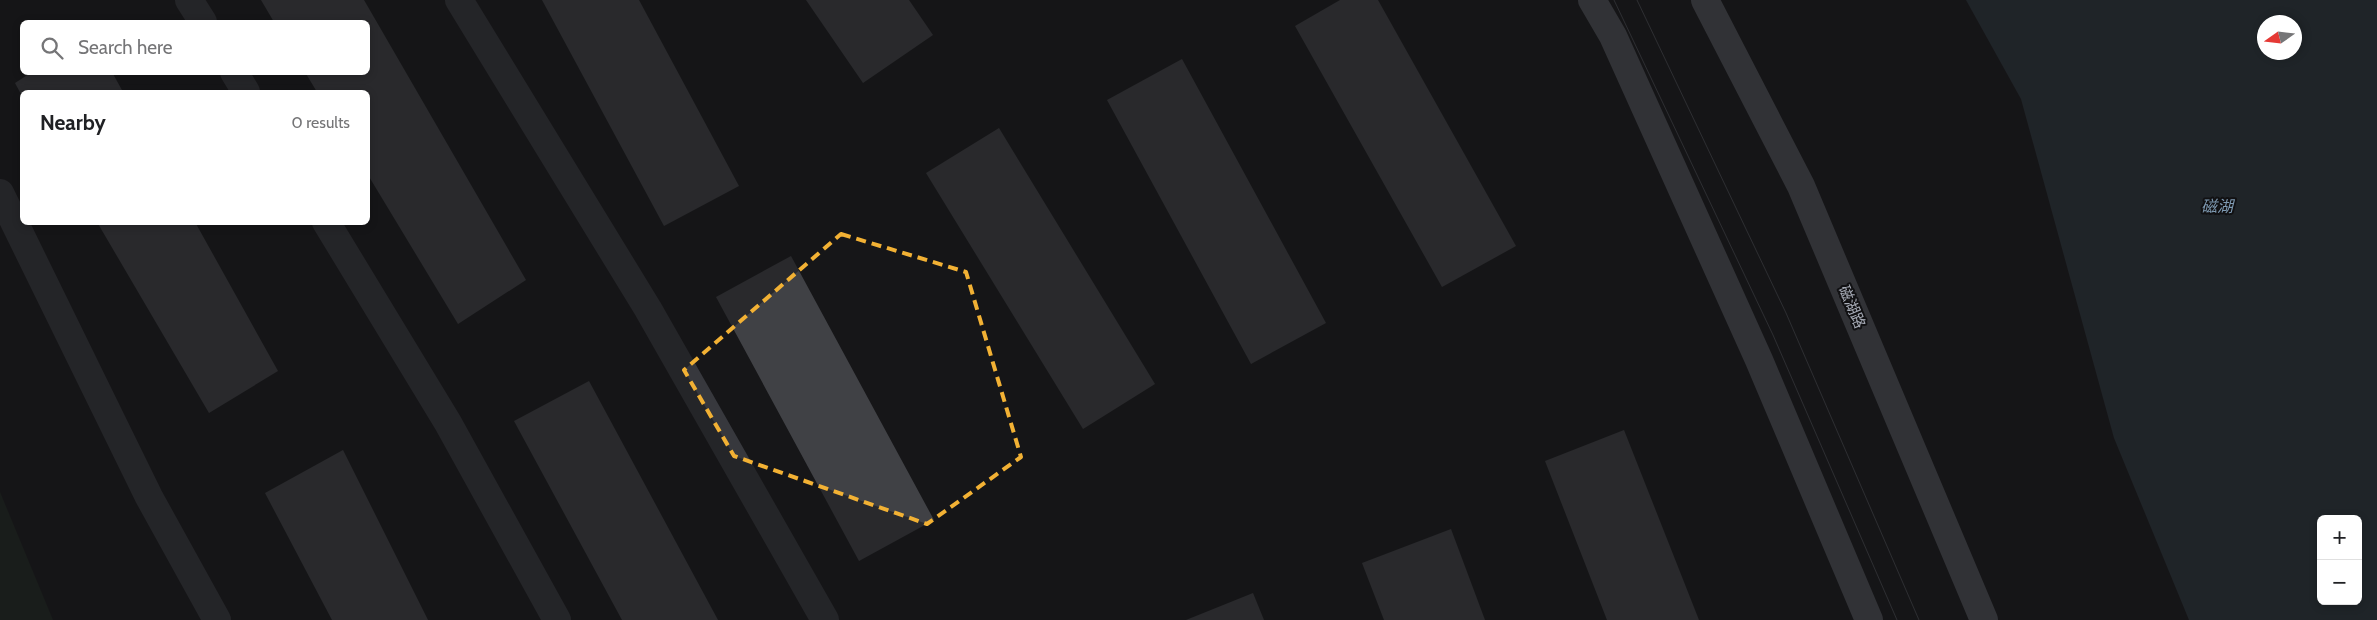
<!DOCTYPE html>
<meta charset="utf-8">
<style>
:root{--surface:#fff;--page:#f2f2f2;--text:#202124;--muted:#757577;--line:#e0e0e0}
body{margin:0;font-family:Cabin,"Noto Sans SC",sans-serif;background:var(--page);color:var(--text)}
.controls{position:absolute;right:15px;bottom:15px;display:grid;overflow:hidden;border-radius:8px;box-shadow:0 2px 8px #0003}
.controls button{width:45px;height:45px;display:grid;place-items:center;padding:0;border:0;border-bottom:1px solid var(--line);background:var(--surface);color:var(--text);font:25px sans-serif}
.compass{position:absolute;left:2257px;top:15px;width:45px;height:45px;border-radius:50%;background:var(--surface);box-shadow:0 2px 8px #0003;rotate:256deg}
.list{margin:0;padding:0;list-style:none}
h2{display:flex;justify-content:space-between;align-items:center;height:65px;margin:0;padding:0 20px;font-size:21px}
h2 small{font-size:16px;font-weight:400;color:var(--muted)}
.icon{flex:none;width:28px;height:28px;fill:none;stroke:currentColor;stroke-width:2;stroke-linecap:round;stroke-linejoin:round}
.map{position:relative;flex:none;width:2377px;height:620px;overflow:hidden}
.search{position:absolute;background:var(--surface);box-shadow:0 2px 8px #0003;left:20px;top:20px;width:350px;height:55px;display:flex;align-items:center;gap:12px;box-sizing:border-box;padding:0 18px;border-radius:8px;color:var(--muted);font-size:19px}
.panel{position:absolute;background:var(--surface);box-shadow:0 2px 8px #0003;left:20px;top:90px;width:350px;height:135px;border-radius:8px}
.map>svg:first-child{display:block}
</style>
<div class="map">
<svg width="2377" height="620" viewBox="0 0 2377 620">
<rect width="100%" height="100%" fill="#161618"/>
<path fill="#1e261f" d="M0,492L53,620H0Z"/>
<path fill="#2c353c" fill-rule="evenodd" d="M1966,0H2377V620H2189L2114,438L2021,99ZM2264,22H2294V52H2264ZM2321,519H2358V601H2321Z"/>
<path fill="#404145" d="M261,0H364L526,280L458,324L368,175V92H317L305,72H368V22H274Z
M542,0H639L739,186L664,226Z
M806,0H909L933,35L863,83Z
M1340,0H1378L1516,246L1442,287L1295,26Z
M1182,59L1326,323L1251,364L1107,100Z
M32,72H112L123,92H22V96L15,83Z
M999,128L1155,384L1083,429L926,173Z
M97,222H195L278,371L209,413Z
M791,256L934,520L859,561L716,297Z
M589,381L718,620H622L514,421Z
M1624,430L1699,620H1607L1545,461Z
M343,450L428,620H332L265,493Z
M1451,529L1485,620H1384L1362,563Z
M1253,593L1264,620H1186Z"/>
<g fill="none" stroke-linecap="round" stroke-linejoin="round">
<path stroke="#37383d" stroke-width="28" d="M189,0L203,22
M459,0L648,309L825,620
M234,72L246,92
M0,193L149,497L217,620
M326,222L448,423L557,620"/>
<path stroke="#53555c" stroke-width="28" d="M1592,0L1613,36L1759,360L1869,620
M1705,0L1801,186L1984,620"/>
<path stroke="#4a4c52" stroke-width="1" d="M1614,0L1773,335L1897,620
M1637,0L1786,313L1919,620"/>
</g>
<path d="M0 0H2377V620H0ZM841,234L966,272L1021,457L927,524L734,456L684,370Z" fill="#161618" fill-opacity=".55" fill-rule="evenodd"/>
<path fill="none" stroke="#f2b134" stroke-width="4" stroke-dasharray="10 6" stroke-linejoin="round" d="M841,234L966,272L1021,457L927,524L734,456L684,370Z"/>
<g text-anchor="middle" stroke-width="4" stroke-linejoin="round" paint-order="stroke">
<g font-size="15" fill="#a8adb8" stroke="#111113">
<text transform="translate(1852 307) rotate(67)" y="5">磁湖路</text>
</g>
<g font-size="16" font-style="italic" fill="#7f9bb3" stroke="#111113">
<text x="2217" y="212">磁湖</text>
</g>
</g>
</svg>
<div class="controls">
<button>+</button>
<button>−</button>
</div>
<svg class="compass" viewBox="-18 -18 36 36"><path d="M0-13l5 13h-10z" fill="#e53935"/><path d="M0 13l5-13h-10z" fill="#757577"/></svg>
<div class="search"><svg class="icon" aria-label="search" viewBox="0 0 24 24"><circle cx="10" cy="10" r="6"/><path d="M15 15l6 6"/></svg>Search here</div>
<section class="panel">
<h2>Nearby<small>0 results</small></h2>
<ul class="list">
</ul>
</section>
</div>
